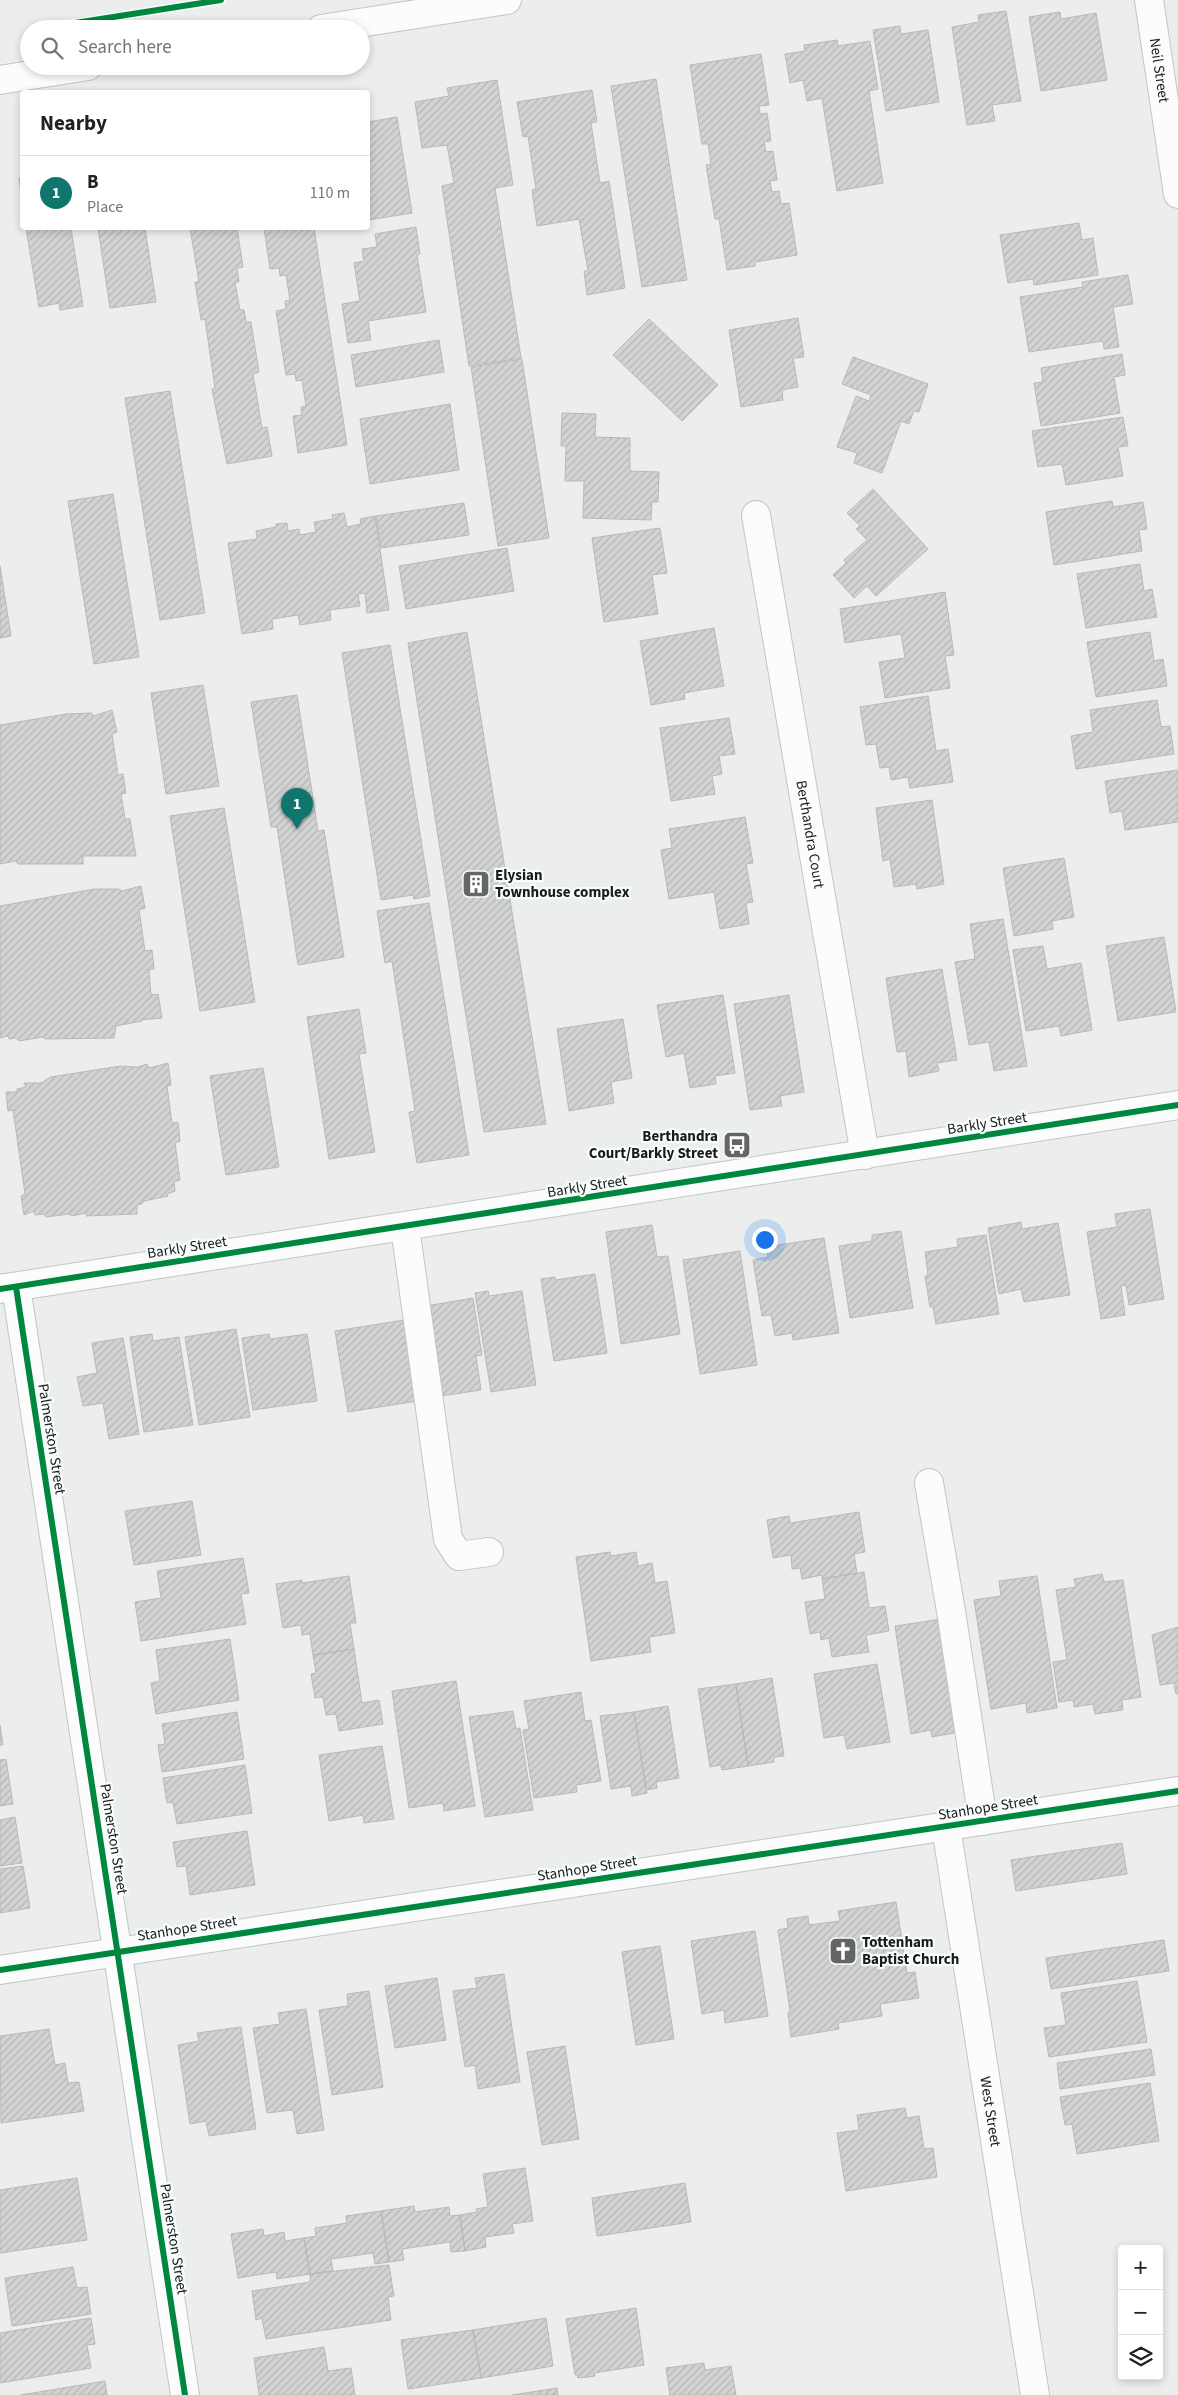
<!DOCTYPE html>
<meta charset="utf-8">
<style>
:root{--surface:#fff;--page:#f6f6f6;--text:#202124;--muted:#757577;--line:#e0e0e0;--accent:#0f766e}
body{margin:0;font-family:"Source Sans 3",sans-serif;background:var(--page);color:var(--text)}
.controls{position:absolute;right:15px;bottom:15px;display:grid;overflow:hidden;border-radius:5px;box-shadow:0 2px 8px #0003}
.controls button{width:45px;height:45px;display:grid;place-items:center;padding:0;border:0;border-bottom:1px solid var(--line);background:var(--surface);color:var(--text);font:25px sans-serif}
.you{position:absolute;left:764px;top:1239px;width:18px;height:18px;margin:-12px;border:4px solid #fff;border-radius:50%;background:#1a73e8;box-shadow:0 0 0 8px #1a73e833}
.badge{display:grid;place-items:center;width:32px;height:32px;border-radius:50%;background:var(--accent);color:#fff;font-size:16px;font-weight:700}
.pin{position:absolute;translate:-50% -41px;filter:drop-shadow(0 1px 2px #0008)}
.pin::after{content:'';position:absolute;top:26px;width:18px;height:15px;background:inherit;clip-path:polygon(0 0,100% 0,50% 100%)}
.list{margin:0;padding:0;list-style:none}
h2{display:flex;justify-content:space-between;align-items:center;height:65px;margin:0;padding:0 20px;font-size:21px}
h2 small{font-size:16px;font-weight:400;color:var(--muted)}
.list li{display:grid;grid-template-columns:32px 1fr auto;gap:15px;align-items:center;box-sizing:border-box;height:75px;padding:0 20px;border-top:1px solid var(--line)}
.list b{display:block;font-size:19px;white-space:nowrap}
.list p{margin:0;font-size:16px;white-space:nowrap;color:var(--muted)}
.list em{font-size:16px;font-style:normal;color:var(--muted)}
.icon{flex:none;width:28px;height:28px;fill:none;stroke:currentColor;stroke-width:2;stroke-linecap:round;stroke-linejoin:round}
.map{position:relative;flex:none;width:1178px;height:2395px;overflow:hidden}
.search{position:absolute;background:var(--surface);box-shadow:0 2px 8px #0003;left:20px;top:20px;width:350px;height:55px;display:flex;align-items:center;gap:12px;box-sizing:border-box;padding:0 18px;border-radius:28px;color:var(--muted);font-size:19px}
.panel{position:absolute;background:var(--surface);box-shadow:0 2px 8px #0003;left:20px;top:90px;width:350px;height:140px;border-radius:5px}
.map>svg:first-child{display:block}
</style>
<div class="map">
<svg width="1178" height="2395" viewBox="0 0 1178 2395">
<defs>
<pattern id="building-hatch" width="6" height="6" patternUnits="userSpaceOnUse" patternTransform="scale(1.25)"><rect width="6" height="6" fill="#d2d3d3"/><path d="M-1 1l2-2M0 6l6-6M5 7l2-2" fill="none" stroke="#b4b5b5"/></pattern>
</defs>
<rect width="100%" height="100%" fill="#ebeeed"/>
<path fill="url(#building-hatch)" stroke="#b8bab9" d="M1006,11L1021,101L992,105L995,121L967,125L952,27L979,22L978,15Z
M1060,12L1061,19L1096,13L1107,80L1041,91L1029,17Z
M900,26L901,34L928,30L939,102L886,111L873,30Z
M837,40L838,46L870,41L878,89L869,91L883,183L837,191L822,98L807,101L803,80L790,83L785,54L805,51L804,45Z
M761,54L769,105L759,106L760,114L767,113L771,141L764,142L766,152L773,151L777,180L770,181L772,192L779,191L781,204L789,203L797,255L755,262V266L727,270L719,219H715L706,165L711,164L708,144H702L690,65Z
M656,79L687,280L642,287L611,86Z
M497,80L513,185L495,188L521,358L469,366L442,186L454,183L447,145L422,148L415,102L449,96L447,88Z
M592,90L597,122L591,123L600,183L609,181L625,288L587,295L584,271H588L579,219L537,226L532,190L536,189L528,136L523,137L517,102Z
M397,117L412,213L368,220V122Z
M22,177V202L19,178Z
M1079,223L1082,240L1093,238L1098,275L1034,285L1033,279L1008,283L1000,235Z
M416,227L420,254L417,255L426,312L368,321L371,340L348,343L342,304L360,301L354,263L364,261L362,249L377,247L375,234Z
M26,228H71L83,306L60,310L59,303L39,307Z
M98,228H145L156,302L110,308Z
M190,228H237L243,267L237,268L239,282H235L240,310H244L246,322H251L259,372L253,374L262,428L267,427L272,456L227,464L212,389L215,388L205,319L201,320L195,282H199Z
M264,228H314L347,445L298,453L293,416L302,415L301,407L306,406L302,380L296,381L295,374L286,375L276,311L286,309L285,301L290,300L286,275L280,276L279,268L270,269Z
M1128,275L1133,304L1113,307L1119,347L1104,349L1103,341L1029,352L1020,297L1083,287L1082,282Z
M798,318L804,357L793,358L798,387L782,390L783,400L741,407L729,330Z
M649,319L718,385L682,421L613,355Z
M439,340L444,372L356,387L351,355Z
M1122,354L1125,375L1114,377L1120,413L1041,426L1034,383L1043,382L1041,368Z
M853,357L928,384L919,412L914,411L909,424L901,421L882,473L854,463L857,453L837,447L856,396L869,401L871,395L842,384Z
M522,359L549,538L498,546L471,367Z
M170,391L205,613L160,620L125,398Z
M450,404L459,470L370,484L360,419Z
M562,413L596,414L595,437L630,438V471L659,472L658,502H652L651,520L583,518L584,481H565L566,446H561Z
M1123,417L1128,446L1118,447L1123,476L1066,485L1062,464L1038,467L1032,431Z
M873,489L928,549L876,596L867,586L854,598L833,575L846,563L844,560L867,540L856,529L860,526L847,513Z
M113,494L139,657L94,664L68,501Z
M1112,501L1113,507L1143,502L1147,529L1139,530L1142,551L1054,565L1046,512Z
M464,503L469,535L381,548L376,516Z
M344,513L347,527L361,524L360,519L375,516L389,610L367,613L365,593L358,594L360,606L330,610L331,620L300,625L298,615L272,619L273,629L242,634L228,543L257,539L256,531L276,527V524L287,523L288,531L299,529L300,535L316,532L314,522L333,519L332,515Z
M660,528L667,573L652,575L658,614L604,622L592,538Z
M507,548L514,591L406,609L399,566Z
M1140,564L1144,591L1152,589L1157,617L1086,628L1077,574Z
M0,566L11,636L0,638Z
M945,592L954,655L945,656L950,688L885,698L879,662L905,658L901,634L845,643L840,609Z
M714,628L724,686L684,693L685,699L651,705L640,641Z
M467,632L546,1124L484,1132L408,643Z
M1150,632L1154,661L1163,659L1167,686L1096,697L1087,642Z
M390,645L430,896L414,899L413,895L381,900L342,653Z
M203,685L219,786L166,794L151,693Z
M297,695L318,831L324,830L344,957L298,965L277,827H271L251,702Z
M928,696L936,751L948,749L953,782L910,788L908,777L891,780L889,767L880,768L876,744L866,745L860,707Z
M1157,700L1161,727L1170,726L1174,754L1076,769L1071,736L1093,732L1090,710Z
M112,710L117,732L112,734L118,775L123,774L126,793L121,794L125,819H130L136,856H83V864H18L16,861L0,864V725L66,714L92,713L93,716Z
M729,718L735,754L719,756L722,774L712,776L715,794L671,801L660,728Z
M1178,770V822L1125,830L1122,811L1110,813L1105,781Z
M932,800L944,884L917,889L916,884L894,887L890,859L883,861L876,808Z
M224,808L255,1002L200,1011L170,816Z
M745,817L753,863L746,864L753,902L746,903L749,924L720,929L714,892L669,899L661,850L672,848L669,829Z
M1064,858L1074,917L1052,921L1053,929L1014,936L1003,868Z
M141,886L145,908L139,910L145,951L152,950L154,969L149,970L151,995L158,994L162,1018L141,1020L142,1021L116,1026L114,1038L45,1039L43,1037L19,1041L16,1038L9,1039L8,1036L0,1038V906L94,889H119L122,891Z
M429,903L469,1155L417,1163L409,1112L415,1111L392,961L385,963L377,911Z
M1003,919L1027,1066L994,1071L989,1042L969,1045L955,962L975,959L970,924Z
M1164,937L1176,1012L1118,1021L1106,946Z
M1043,946L1047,969L1081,963L1092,1030L1061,1036L1059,1026L1026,1031L1013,950Z
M942,969L957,1060L937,1063L939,1071L909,1077L906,1051L897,1052L886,978Z
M723,995L735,1073L715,1076L716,1084L690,1088L684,1053L666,1057L657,1005Z
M789,995L804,1092L780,1096L782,1106L750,1110L734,1004Z
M359,1009L366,1053L359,1054L375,1152L329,1159L307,1017Z
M623,1019L632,1078L611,1082L614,1103L569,1111L557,1029Z
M168,1063L171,1085L167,1086L172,1123L178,1122L180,1141L175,1143L180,1180L174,1182L175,1191L167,1194L168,1196L144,1201L142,1204L137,1205V1214L86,1216L87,1213L71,1216L69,1214L46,1217L44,1214L35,1215L34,1211L24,1215L21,1196L25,1194L13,1110L8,1111L6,1092H17V1089L26,1087L24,1083H41L51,1077L120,1066L138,1067L147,1064L149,1068Z
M263,1068L279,1167L226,1175L210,1076Z
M1150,1209L1164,1299L1129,1305L1126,1285L1121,1286L1125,1315L1101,1319L1087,1232L1117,1227L1115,1214Z
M1021,1222L1022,1229L1058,1223L1070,1295L1024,1302L1021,1289L999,1294L988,1228Z
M652,1225L657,1257L668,1256L680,1334L621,1344L606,1232Z
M901,1231L913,1308L850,1318L839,1246L872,1241V1235Z
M986,1235L999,1314L936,1324L933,1307H930L925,1276L928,1275L925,1252L958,1247L957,1239Z
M824,1238L839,1333L793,1340L792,1333L775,1336L771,1315L762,1316L753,1260L768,1257L766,1247Z
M740,1251L757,1365L700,1374L683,1260Z
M595,1274L607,1353L554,1361L541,1279L555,1277V1280Z
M488,1291L489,1296L522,1291L536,1385L491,1392L475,1293Z
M473,1298L482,1355L476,1356L481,1390L441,1396L426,1306Z
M404,1320L417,1401L348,1412L335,1331Z
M236,1329L250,1417L199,1425L185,1337Z
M152,1334L153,1341L179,1337L193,1425L144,1432L130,1337Z
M269,1334L270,1339L307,1334L317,1401L253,1410L242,1338Z
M123,1338L139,1434L109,1439L103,1403L83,1406L77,1377L97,1373L92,1343Z
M192,1501L201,1555L134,1565L125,1511Z
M859,1512L865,1552L854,1554L857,1573L822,1579V1575L802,1579L800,1568L792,1569L791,1555L773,1558L767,1520L789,1516L790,1523Z
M610,1552L611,1556L636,1552L638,1566L652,1563L655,1583L667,1581L675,1633L649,1637L651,1652L591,1661L576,1557Z
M243,1558L249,1593L241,1594L246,1624L141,1641L135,1602L161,1598L157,1571Z
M864,1572L869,1608L885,1606L889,1631L866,1635L869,1652L832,1657L829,1638L821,1640L820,1632L810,1634L805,1602L825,1599L822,1579Z
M1102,1574L1104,1582L1123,1580L1141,1697L1122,1700L1123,1710L1095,1714L1093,1704L1074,1707L1073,1700L1059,1702L1053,1662L1067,1660L1056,1590L1076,1587L1074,1579Z
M349,1576L356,1623H350L354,1649L313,1655L310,1634L302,1635L301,1625L283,1628L276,1584L302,1580V1583Z
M1037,1576L1057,1708L1027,1713L1026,1703L991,1709L974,1600L1001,1596L999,1581Z
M942,1619L959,1732L932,1737L931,1730L911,1734L895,1626Z
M1178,1627V1694H1176L1174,1683L1160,1685L1152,1635Z
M230,1639L239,1700L156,1714L151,1683L160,1681L156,1650Z
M354,1649L362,1703L379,1700L383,1724L339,1731L336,1714L326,1715L323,1697L315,1698L311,1674L316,1673L313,1655Z
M877,1664L890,1742L847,1749L844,1735L824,1738L814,1674Z
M772,1678L784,1756L774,1757V1762L748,1766L736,1684Z
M456,1681L475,1806L444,1811L443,1803L409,1808L392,1691Z
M736,1684L748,1766L722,1770L721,1765L710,1767L698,1689Z
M581,1692L585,1721L591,1720L601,1781L576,1785L577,1792L534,1798L523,1730L529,1729L524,1701Z
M668,1706L679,1778L656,1782L657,1788L646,1790L634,1712Z
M513,1711L516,1729L520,1728L533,1810L485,1817L469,1717Z
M237,1712L244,1759L162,1772L158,1745L165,1744L162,1724Z
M634,1712L647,1793L632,1796L631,1786L611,1789L600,1716Z
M0,1725L3,1745H0Z
M382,1746L394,1819L364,1823L363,1815L329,1821L319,1755Z
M6,1759L13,1804L0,1806V1760Z
M245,1765L252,1813L177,1824L173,1802L167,1803L163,1778Z
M15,1817L22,1863L0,1866V1820Z
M247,1831L255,1885L190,1895L186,1866L177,1867L173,1842Z
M1122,1843L1127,1874L1016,1891L1011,1860Z
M23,1866L30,1908L0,1913V1869Z
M896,1902L907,1973L915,1972L919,1998L880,2004L882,2016L838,2023L839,2029L791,2037L788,2012L790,2011L778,1930L788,1928L787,1919L808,1916L809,1925L840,1921L838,1911Z
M755,1931L768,2016L725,2023L724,2010L702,2014L691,1941Z
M1164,1940L1169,1971L1051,1989L1046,1958Z
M660,1946L674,2039L636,2045L622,1952Z
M504,1974L520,2082L478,2089L475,2065L465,2067L453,1991L477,1988L475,1978Z
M437,1978L446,2040L395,2048L385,1986Z
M1137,1981L1147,2042L1049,2057L1044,2028L1066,2025L1061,1993Z
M369,1991L383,2087L332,2095L319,2010L348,2006L347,1994Z
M306,2009L324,2130L297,2134L293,2110L267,2113L253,2028L280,2024L278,2013Z
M241,2027L256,2129L209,2136L206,2121L190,2124L178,2045L199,2041L197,2033Z
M49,2029L55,2065L65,2063L68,2083L79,2082L84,2111L1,2123L0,2036Z
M565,2046L579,2139L542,2145L527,2052Z
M1151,2049L1155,2075L1060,2089L1057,2063Z
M1150,2083L1159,2141L1077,2154L1072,2124L1065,2125L1060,2097Z
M905,2108L907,2118L919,2116L924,2149L933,2148L937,2177L846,2191L837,2133L859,2130L857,2115Z
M525,2168L533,2221L512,2224L514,2233L485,2237L486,2247L465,2251L460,2215L477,2212L476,2209L488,2207L483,2174Z
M77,2178L87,2240L0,2253V2190Z
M685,2183L691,2222L597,2236L592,2198Z
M414,2206L415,2212L449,2207L450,2216L460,2215L465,2251L451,2252L450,2242L402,2249L404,2260L389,2262L381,2211Z
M381,2211L389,2262L375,2264L373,2253L331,2259L333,2271L310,2274L304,2238L316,2236L315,2228L347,2223L346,2216Z
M263,2229L264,2236L284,2232L285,2241L304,2238L310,2274L277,2279L276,2272L238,2278L231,2234Z
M389,2265L394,2296L388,2297L391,2320L266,2339L262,2318L256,2320L252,2291L310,2282V2274Z
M73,2267L77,2288L87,2287L91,2314L12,2326L5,2278Z
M636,2308L644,2365L594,2373L595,2376L578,2378L577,2375H575L566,2319Z
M91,2318L95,2344L87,2345L91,2368L0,2383V2333Z
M546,2318L553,2366L481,2378L473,2330Z
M473,2330L481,2378L408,2389L401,2340Z
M324,2347L328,2371L351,2368L355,2395H259L254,2358Z
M704,2363L705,2370L731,2366L736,2395H670L666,2368Z
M105,2381L107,2395H21Z
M557,2388L558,2395H512Z"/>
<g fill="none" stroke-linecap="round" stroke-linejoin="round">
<defs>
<g id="minor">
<path id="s1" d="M1149,0L1178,194"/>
<path d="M321,29L507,0"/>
<path d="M0,80L88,66"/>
<path id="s2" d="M756,515L865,1155"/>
<path d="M405,1227L448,1539L459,1556L489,1552"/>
<path d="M16,1287L185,2395"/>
<path d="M0,1289L1178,1105"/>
<path d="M929,1483L951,1611L983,1821"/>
<path id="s3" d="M946,1827L1035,2395"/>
<path d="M0,1970L1178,1791"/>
</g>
</defs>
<use href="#minor" stroke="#c3c5c4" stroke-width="30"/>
<use href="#minor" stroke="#fcfcfc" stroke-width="28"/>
<defs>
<path id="cycleway" d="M37,29L221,0
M16,1287L185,2395
M0,1289L1178,1105
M0,1970L1178,1791"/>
</defs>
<use href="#cycleway" stroke="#f8fdfb" stroke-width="9"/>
<use href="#cycleway" stroke="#00873e" stroke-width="6"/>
</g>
<defs>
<symbol id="building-square" viewBox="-11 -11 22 22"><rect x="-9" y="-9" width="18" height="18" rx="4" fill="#636665" stroke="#f8fdfb"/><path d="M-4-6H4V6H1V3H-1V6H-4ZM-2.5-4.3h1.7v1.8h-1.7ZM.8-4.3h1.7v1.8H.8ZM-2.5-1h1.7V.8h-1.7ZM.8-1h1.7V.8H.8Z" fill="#fff"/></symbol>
<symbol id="bus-square" viewBox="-11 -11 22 22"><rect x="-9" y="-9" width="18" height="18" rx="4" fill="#636665" stroke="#f8fdfb"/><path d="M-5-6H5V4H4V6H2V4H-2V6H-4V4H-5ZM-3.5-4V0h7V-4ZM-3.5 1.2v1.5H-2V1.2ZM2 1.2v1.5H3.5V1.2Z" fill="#fff"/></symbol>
<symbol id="church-square" viewBox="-11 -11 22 22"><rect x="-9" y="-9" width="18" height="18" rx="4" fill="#636665" stroke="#f8fdfb"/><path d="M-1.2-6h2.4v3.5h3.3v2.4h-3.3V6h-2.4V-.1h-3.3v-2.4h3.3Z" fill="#fff"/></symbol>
</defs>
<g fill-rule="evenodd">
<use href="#building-square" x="460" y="868" width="32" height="32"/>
<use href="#bus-square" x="721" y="1129" width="32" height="32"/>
<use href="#church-square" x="827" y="1935" width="32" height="32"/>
</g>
<g text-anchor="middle" stroke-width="4.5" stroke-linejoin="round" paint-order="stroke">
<g font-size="15" fill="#1a1c1c" stroke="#f8fdfb">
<text dy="5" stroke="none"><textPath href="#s1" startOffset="71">Neil Street</textPath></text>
<text dy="5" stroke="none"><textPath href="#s2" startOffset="324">Berthandra Court</textPath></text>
<text transform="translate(987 1123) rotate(-9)" y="5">Barkly Street</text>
<text transform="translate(587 1186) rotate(-9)" y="5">Barkly Street</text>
<text transform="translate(187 1247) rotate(-9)" y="5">Barkly Street</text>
<text transform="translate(52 1439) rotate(81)" y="5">Palmerston Street</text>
<text transform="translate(988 1807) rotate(-9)" y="5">Stanhope Street</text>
<text transform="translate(114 1839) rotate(81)" y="5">Palmerston Street</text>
<text transform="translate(587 1868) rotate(-9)" y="5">Stanhope Street</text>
<text transform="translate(187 1928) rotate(-9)" y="5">Stanhope Street</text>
<text dy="5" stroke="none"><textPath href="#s3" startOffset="288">West Street</textPath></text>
<text transform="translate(174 2239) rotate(81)" y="5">Palmerston Street</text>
</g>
<g font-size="15" font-weight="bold" fill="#1a1c1c" stroke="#f8fdfb" text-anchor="start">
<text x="495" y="880">Elysian<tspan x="495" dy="17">Townhouse complex</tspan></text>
<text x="718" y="1141" text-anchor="end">Berthandra<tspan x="718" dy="17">Court/Barkly Street</tspan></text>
<text x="862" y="1947">Tottenham<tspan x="862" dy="17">Baptist Church</tspan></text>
</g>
</g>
</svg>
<div class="controls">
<button>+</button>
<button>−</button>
<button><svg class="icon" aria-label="layers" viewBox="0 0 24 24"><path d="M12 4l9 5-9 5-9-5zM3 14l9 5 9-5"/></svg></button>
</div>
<div class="you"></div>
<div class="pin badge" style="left:297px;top:829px">1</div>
<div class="search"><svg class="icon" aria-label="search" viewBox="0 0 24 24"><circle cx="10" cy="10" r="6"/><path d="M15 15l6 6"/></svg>Search here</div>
<section class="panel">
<h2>Nearby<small></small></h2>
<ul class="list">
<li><span class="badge">1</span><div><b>B</b><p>Place</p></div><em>110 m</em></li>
</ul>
</section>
</div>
